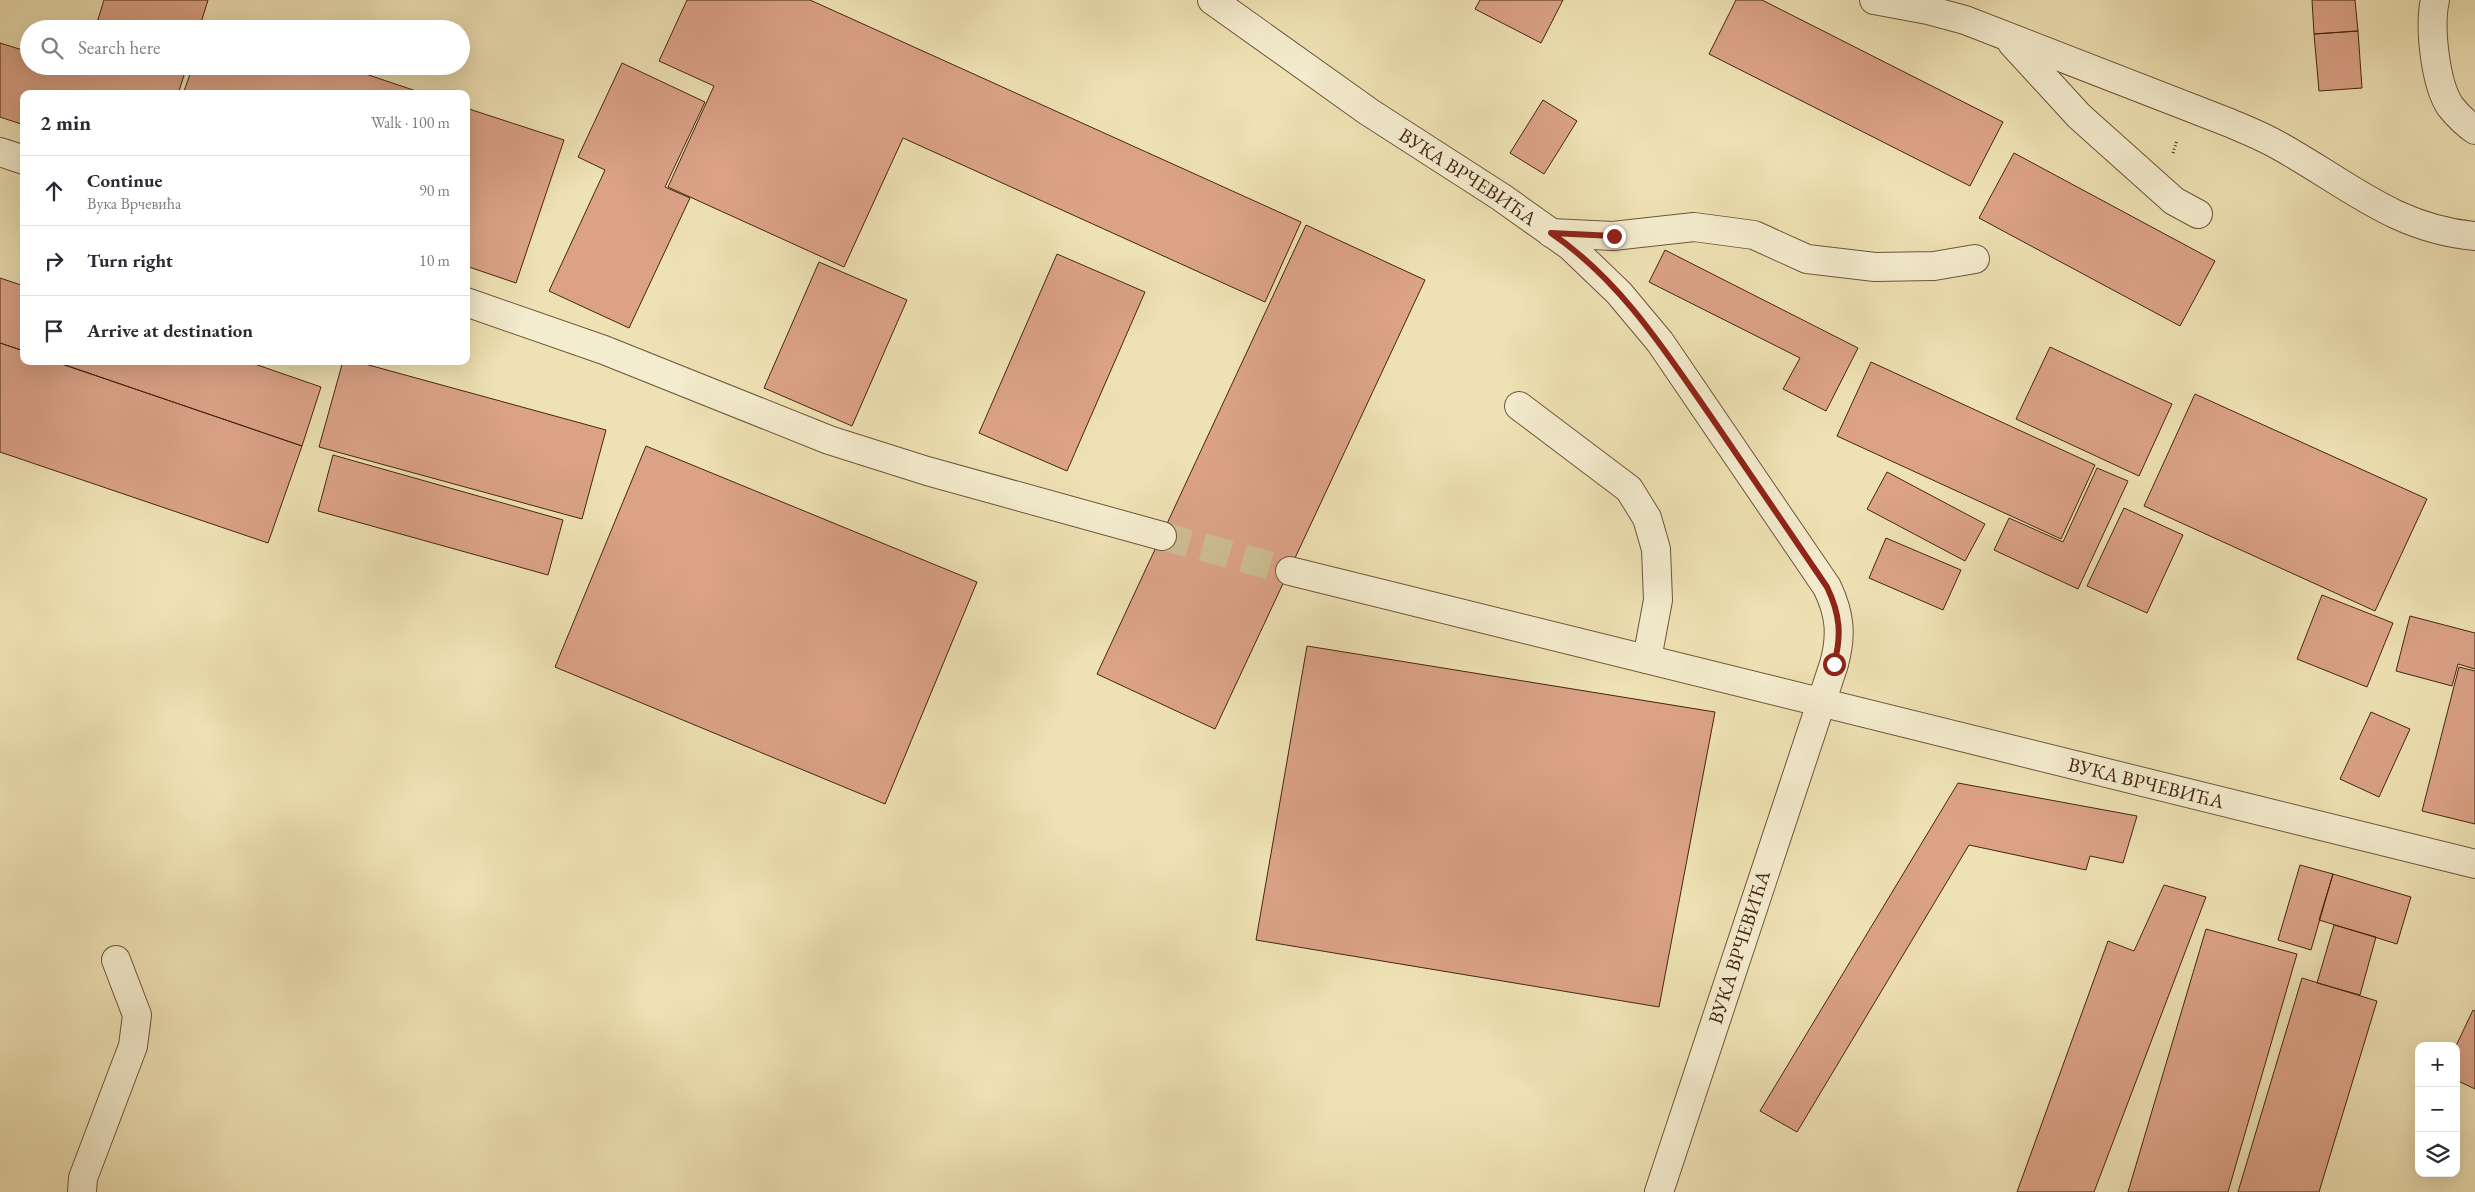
<!DOCTYPE html>
<meta charset="utf-8">
<style>
:root{--surface:#fff;--page:#f7f7f7;--text:#2b2b33;--muted:#7c7c81;--line:#e1e1e2}
body{margin:0;font-family:"EB Garamond",serif;background:var(--page);color:var(--text)}
.controls{position:absolute;right:15px;bottom:15px;display:grid;overflow:hidden;border-radius:10px;box-shadow:0 5px 20px #0002}
.controls button{width:45px;height:45px;display:grid;place-items:center;padding:0;border:0;border-bottom:1px solid var(--line);background:var(--surface);color:var(--text);font:25px sans-serif}
.stop{position:absolute;width:15px;height:15px;margin:-11px;border:4px solid #8f2418;border-radius:50%;background:#fff}
.stop.end{background:#8f2418;border-color:#fff;box-shadow:0 1px 5px #0008}
.list{margin:0;padding:0;list-style:none}
h2{display:flex;justify-content:space-between;align-items:center;height:65px;margin:0;padding:0 20px;font-size:21px}
h2 small{font-size:16px;font-weight:400;color:var(--muted)}
.list li{display:grid;grid-template-columns:32px 1fr auto;gap:15px;align-items:center;box-sizing:border-box;height:70px;padding:0 20px;border-top:1px solid var(--line)}
.list b{display:block;font-size:19px;white-space:nowrap}
.list p{margin:0;font-size:16px;white-space:nowrap;color:var(--muted)}
.list em{font-size:16px;font-style:normal;color:var(--muted)}
.icon{flex:none;width:28px;height:28px;fill:none;stroke:currentColor;stroke-width:2;stroke-linecap:round;stroke-linejoin:round}
.map{position:relative;flex:none;width:2475px;height:1192px;overflow:hidden}
.search{position:absolute;background:var(--surface);box-shadow:0 5px 20px #0002;left:20px;top:20px;width:450px;height:55px;display:flex;align-items:center;gap:12px;box-sizing:border-box;padding:0 18px;border-radius:28px;color:var(--muted);font-size:19px}
.panel{position:absolute;background:var(--surface);box-shadow:0 5px 20px #0002;left:20px;top:90px;width:450px;height:275px;border-radius:10px}
.map>svg:first-child{display:block}
</style>
<div class="map">
<svg width="2475" height="1192" viewBox="0 0 2475 1192">
<rect width="100%" height="100%" fill="#eee1b3"/>
<filter id="stains"><feTurbulence type="fractalNoise" baseFrequency=".004" numOctaves="4"/><feColorMatrix values="0 0 0 0 .2 0 0 0 0 .09 0 0 0 0 .02 0 0 0 .5 -.17"/></filter>
<radialGradient id="worn" r=".72"><stop offset=".6" stop-color="#630" stop-opacity="0"/><stop offset="1" stop-color="#630" stop-opacity=".3"/></radialGradient>
<path fill="#dba286" stroke="#452610" d="M104,0H208L199,29H95Z
M687,0H810L1301,222L1265,302L903,138L844,267L668,187L714,86L659,61Z
M1480,0H1563L1541,43L1475,9Z
M1736,0H1762L2003,122L1970,186L1709,54Z
M2312,0H2355L2358,31L2314,34Z
M208,21L230,29H205Z
M2358,31L2362,88L2319,91L2314,34Z
M0,43L29,52V66H74L82,69L83,66H187L178,94H24V125L0,117Z
M622,63L705,102L665,187L690,198L629,328L549,291L605,170L578,157Z
M193,66H342L425,94H183Z
M1543,100L1577,121L1544,174L1510,153Z
M466,108L564,140L516,283L466,266Z
M2014,153L2215,261L2180,326L1979,218Z
M1306,225L1425,280L1215,729L1097,674Z
M1665,250L1858,348L1826,411L1783,389L1800,358L1649,282Z
M1057,254L1145,292L1067,471L979,433Z
M819,262L907,300L852,426L764,388Z
M0,278L24,286V351L0,343Z
M0,343L24,351V361H53L302,446L268,543L0,452Z
M2050,347L2172,404L2139,476L2016,419Z
M53,361H246L321,387L302,446Z
M343,361H354L606,430L582,519L319,447Z
M1871,362L2095,465L2061,539L1837,436Z
M2195,394L2427,499L2375,611L2144,506Z
M646,446L977,582L885,804L555,667Z
M333,455L563,520L548,575L318,511Z
M2097,468L2128,481L2078,589L1994,550L2009,518L2063,542Z
M1887,472L1985,524L1965,561L1867,509Z
M2124,508L2183,535L2147,613L2087,586Z
M1886,538L1961,570L1943,610L1869,578Z
M2322,595L2393,623L2367,687L2297,659Z
M2410,616L2475,633V669L2458,664L2452,686L2396,671Z
M1307,646L1715,712L1659,1007L1256,940Z
M2459,667L2475,671V824L2422,811Z
M2371,712L2410,729L2379,797L2340,779Z
M1958,783L2137,816L2123,863L2090,856L2086,870L1969,845L1797,1132L1760,1111Z
M2300,865L2333,874L2311,950L2278,940Z
M2333,874L2411,897L2397,944L2319,920Z
M2164,885L2206,897L2094,1192H2017L2108,941L2134,951Z
M2334,925L2376,937L2360,995L2317,983Z
M2206,929L2297,954L2228,1192H2128Z
M2302,978L2377,1001L2319,1192H2238Z
M2473,1010L2475,1011V1089L2456,1080V1046Z"/>
<g fill="none" stroke-linecap="round" stroke-linejoin="round">
<path stroke="#ccbc92" stroke-width="28" stroke-dasharray="28 14" stroke-linecap="butt" d="M1162,536L1290,571"/>
<defs>
<g id="minor">
<path id="s1" d="M1212,0L1369,112L1501,197L1570,246L1619,293L1660,342L1827,587C1840,614 1842,635 1834,664L1659,1192"/>
<path d="M1874,0L1928,10L1965,20L2230,123C2244,129 2259,135 2272,142C2342,179 2392,229 2475,236"/>
<path d="M2435,0C2429,26 2435,83 2450,106C2457,115 2465,123 2475,130"/>
<path d="M2012,43L2079,116L2174,201L2198,214"/>
<path d="M0,152L24,160"/>
<path d="M1551,233L1613,236L1694,227L1754,235L1807,259L1875,267L1934,266L1975,259"/>
<path d="M466,302L604,350L829,440L927,471L1162,536"/>
<path d="M1519,406L1629,489L1647,518L1656,549L1658,600L1647,659"/>
<path id="s2" d="M1290,571L2475,864"/>
<path d="M82,1192L83,1178L133,1046L137,1015L116,960"/>
</g>
</defs>
<use href="#minor" stroke="#6f5539" stroke-width="30"/>
<path stroke="#452610" stroke-width="3" stroke-dasharray="1 2.5" stroke-linecap="butt" d="M2173,153L2177,140"/>
<use href="#minor" stroke="#f4ecce" stroke-width="28"/>
</g>
<g fill="none" stroke-linecap="round" stroke-linejoin="round">
<path stroke="#8f2418" stroke-width="6" d="M1614,236L1551,233C1622,281 1668,355 1716,424C1753,479 1790,533 1827,587C1840,614 1842,635 1834,664"/>
</g>
<g text-anchor="middle" stroke-width="5" stroke-linejoin="round" paint-order="stroke">
<g font-size="20" fill="#452610" stroke="#f4ecce">
<text dy="7" stroke="none"><textPath href="#s1" startOffset="311">ВУКА ВРЧЕВИЋА</textPath></text>
<text dy="7" stroke="none"><textPath href="#s2" startOffset="882">ВУКА ВРЧЕВИЋА</textPath></text>
<text transform="translate(1739 947) rotate(-72)" y="7">ВУКА ВРЧЕВИЋА</text>
</g>
</g>
<rect width="100%" height="100%" filter="url(#stains)"/>
<rect width="100%" height="100%" fill="url(#worn)"/>
</svg>
<div class="controls">
<button>+</button>
<button>−</button>
<button><svg class="icon" aria-label="layers" viewBox="0 0 24 24"><path d="M12 4l9 5-9 5-9-5zM3 14l9 5 9-5"/></svg></button>
</div>
<div class="stop" style="left:1834px;top:664px"></div>
<div class="stop end" style="left:1614px;top:236px"></div>
<div class="search"><svg class="icon" aria-label="search" viewBox="0 0 24 24"><circle cx="10" cy="10" r="6"/><path d="M15 15l6 6"/></svg>Search here</div>
<section class="panel">
<h2>2 min<small>Walk · 100 m</small></h2>
<ul class="list">
<li><svg class="icon" aria-label="ahead" viewBox="0 0 24 24"><path d="M12 20V5M6 11l6-6 6 6"/></svg><div><b>Continue</b><p>Вука Врчевића</p></div><em>90 m</em></li>
<li><svg class="icon" aria-label="right" viewBox="0 0 24 24"><path d="M7 20v-9h11M14 6l5 5-5 5"/></svg><div><b>Turn right</b></div><em>10 m</em></li>
<li><svg class="icon" aria-label="arrive" viewBox="0 0 24 24"><path d="M6 21V4h12l-3 4 3 4H6"/></svg><div><b>Arrive at destination</b></div></li>
</ul>
</section>
</div>
